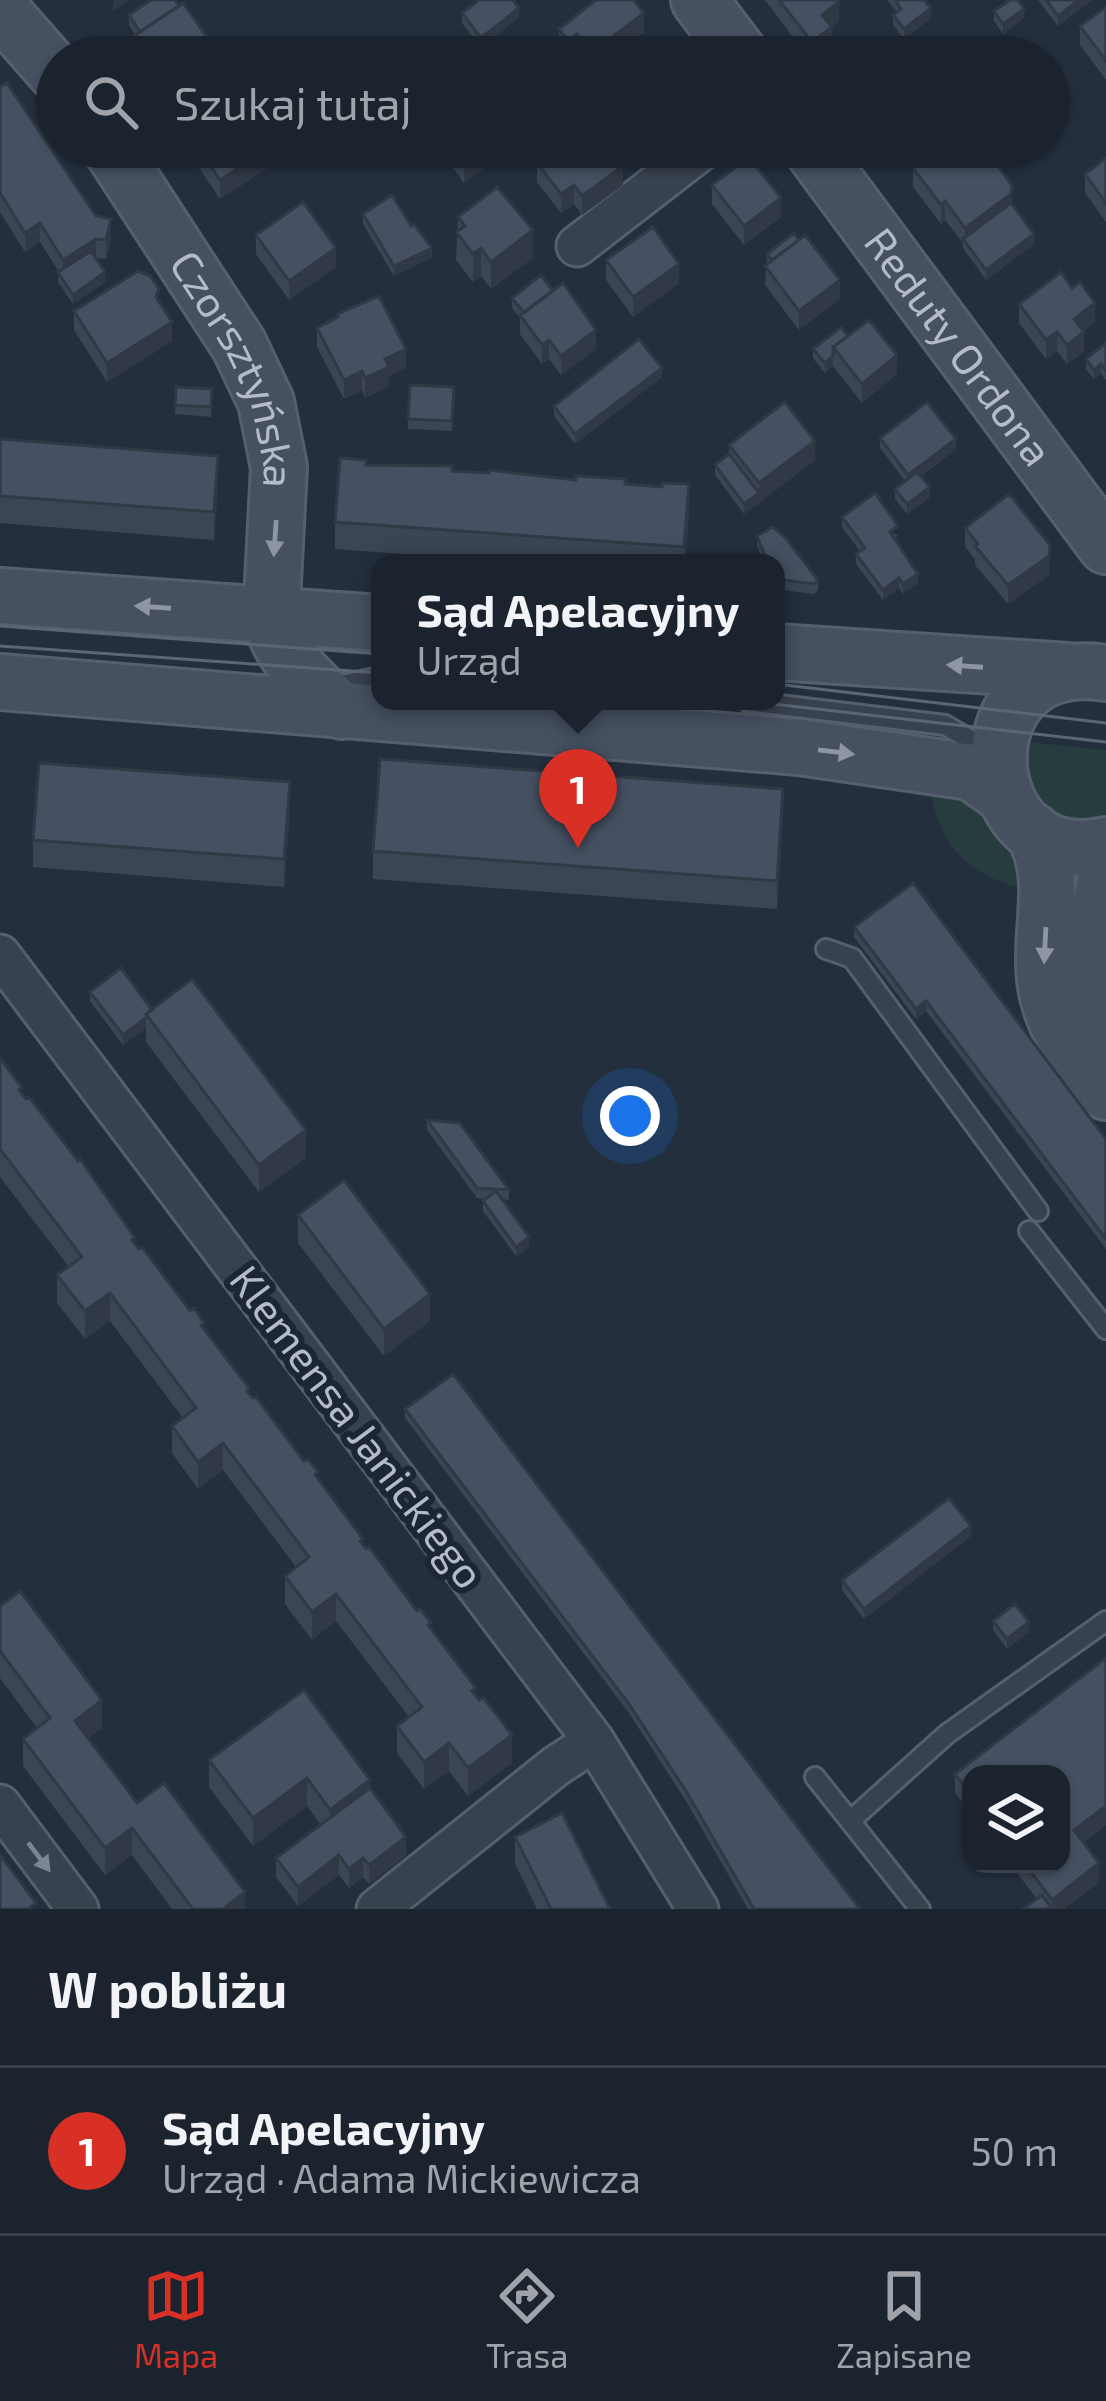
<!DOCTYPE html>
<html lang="pl">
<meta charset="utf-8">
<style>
:root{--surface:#1b232e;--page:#282f3a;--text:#f1f3f6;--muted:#a0a4aa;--line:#39404a;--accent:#d93025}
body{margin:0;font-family:"Exo 2",sans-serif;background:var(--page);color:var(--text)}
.controls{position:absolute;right:36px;bottom:36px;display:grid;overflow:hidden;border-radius:24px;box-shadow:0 3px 9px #0004}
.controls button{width:108px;height:108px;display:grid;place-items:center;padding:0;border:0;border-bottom:3px solid var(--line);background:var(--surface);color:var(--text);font:60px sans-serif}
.you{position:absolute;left:630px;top:1116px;width:42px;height:42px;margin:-30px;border:9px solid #fff;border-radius:50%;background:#1a73e8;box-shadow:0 0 0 18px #1a73e833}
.badge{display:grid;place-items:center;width:78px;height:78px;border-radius:50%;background:var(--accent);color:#fff;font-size:39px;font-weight:700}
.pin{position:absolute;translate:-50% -99px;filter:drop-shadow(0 3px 6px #0008)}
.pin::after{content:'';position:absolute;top:63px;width:42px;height:36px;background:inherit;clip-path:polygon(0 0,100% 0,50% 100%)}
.popup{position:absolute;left:371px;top:554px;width:414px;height:156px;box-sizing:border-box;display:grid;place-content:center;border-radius:24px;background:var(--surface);filter:drop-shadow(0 3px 9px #0005);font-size:39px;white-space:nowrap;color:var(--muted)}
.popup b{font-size:45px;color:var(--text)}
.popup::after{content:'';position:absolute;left:50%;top:100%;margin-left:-24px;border:24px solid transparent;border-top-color:var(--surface)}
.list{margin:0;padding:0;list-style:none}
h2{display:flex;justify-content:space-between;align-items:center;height:156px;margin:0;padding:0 48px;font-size:51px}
h2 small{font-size:39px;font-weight:400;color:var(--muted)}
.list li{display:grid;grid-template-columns:78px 1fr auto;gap:36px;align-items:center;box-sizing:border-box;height:168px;padding:0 48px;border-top:3px solid var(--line)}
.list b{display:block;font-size:45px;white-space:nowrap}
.list p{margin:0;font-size:39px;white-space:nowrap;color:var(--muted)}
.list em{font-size:39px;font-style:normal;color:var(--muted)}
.icon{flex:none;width:66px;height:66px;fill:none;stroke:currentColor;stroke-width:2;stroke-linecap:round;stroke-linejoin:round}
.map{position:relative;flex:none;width:1106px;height:1909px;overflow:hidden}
.search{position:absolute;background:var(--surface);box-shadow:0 3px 9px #0004;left:36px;right:36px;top:36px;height:132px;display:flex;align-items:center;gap:30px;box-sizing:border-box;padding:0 42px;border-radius:66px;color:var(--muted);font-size:45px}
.sheet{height:324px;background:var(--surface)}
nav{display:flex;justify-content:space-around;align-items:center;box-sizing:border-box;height:168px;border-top:3px solid var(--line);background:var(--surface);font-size:33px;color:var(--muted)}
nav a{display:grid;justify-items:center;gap:6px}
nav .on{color:var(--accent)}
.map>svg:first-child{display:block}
</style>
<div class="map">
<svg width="1106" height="1909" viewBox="0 0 1106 1909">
<rect width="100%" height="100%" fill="#242f3e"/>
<path fill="#263c3f" d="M1027,742L1106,750V817C1051,828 1022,795 1027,742Z
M930,782C974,789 1017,853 1035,890C975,883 933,844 930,782Z"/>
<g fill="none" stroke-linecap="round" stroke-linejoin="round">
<defs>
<path id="lane" d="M326,688L380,677
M747,701L945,725L969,739L991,762
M826,949L852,958L1038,1211
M1029,1231L1106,1329
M815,1777L920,1909
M850,1821L947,1734L1106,1621"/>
<path id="street" d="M577,246L705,147
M0,955L594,1741L698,1909
M0,1805L78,1909
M377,1909L556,1766L594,1741"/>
<g id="secondary">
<path d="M699,0L742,57"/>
<path d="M0,9L57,74"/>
<path id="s1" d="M110,147L239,345L266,402L279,467L271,620C282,659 313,685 342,711"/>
<path id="s2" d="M810,147L1106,546"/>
<path d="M0,596L380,623"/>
<path d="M776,652L1067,671"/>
<path d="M1106,673C957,649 969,876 1106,845"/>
<path d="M0,682L800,747L971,772L1004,795"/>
<path d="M1033,831C1060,880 1039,927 1045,979C1050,1025 1077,1058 1106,1092"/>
<path d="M1106,878C1090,940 1087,1010 1106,1071"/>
</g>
</defs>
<use href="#lane" stroke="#565f6c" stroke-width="24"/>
<use href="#street" stroke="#565f6c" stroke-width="45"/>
<use href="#secondary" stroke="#565f6c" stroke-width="60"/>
<use href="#lane" stroke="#38414e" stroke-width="18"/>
<use href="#street" stroke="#38414e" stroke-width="39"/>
<use href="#secondary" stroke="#465061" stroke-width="54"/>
<path stroke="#5a6575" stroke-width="3" d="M0,626L380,654
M0,646L380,673
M776,684L1106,723
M747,701L1106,742"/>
</g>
<path fill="#3b4654" d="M765,0H837L839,21L832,27V46L818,57H808Z
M887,0H925L931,18L904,39L893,25V15L897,12Z
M1038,0H1092L1058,26Z
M1106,7V80L1080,45V26Z
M994,11L1024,18L1003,34L994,21Z
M462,13L519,17L481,48L462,23Z
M129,15L216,57H126V41L135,35L129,25Z
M559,29L644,32L611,57H580L577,53L571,57H566L559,48Z
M0,87L111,238L106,259L96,258L105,282L73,304L58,282L59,272L40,242L25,252L0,212Z
M187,147H278V161L220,199L187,150Z
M438,147H501V156L464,183Z
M921,147H985L1012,205L1034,244L986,280L963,248V243L945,220L941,224L913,187V168L921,162Z
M1106,158V222L1085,193V174Z
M537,163L623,185L582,215L574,204L561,213L537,182Z
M712,185L781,217L744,245L712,204Z
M363,214L432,257L394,276L363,224Z
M458,217L533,258L491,289L481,276L473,282L456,260Z
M256,235L336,267L289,300L256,254Z
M767,254L840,299L799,330L765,285Z
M606,260L679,283L633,317L606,280Z
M512,298L596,349L561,375L549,359L542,364L520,334V318L512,308Z
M159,301L172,341L107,382L74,330V311Z
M1019,304L1095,322L1083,331L1084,352L1067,364L1057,351L1046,359L1019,323Z
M337,314L406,368L389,376V386L365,398L362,390L344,399L317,347V328L337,318Z
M848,336L897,374L862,403L833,366L825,373L813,358V349Z
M1106,343V380L1101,374L1094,379L1086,369V359Z
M662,377L575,444L554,416V406Z
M176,387L212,389L211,417L175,414Z
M454,387L452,431L408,429V419Z
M880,438L956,449L921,476L930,497L907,514L895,499V489L905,481L880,448Z
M0,439L218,483L214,540L0,523Z
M729,445L815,460L744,514L715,475V465L729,454Z
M366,465L626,484L689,512L685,563H523L335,549V522Z
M842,517L898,535L895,538L918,583L903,594L899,588L883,600L856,564V554L860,551L842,527Z
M965,528L1050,564L1049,575L1008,604L975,565V559L965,547Z
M757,536L818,580V590L814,594L776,589V563H764L757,546Z
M290,810L284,887L33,867V840Z
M783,816L777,909L373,879V851Z
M854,927L1106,1139V1249L926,1011L916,1019L854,937Z
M90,992L152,1010L306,1158L259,1192L146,1042V1028L123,1045L90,1001Z
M0,1058L22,1095L135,1244L204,1329L249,1394L318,1479L363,1545L431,1629L476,1695L512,1763L468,1796L449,1771L424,1789L397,1753V1726L409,1717L336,1621L312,1640L285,1604V1576L296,1567L223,1470L198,1489L172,1453V1426L183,1418L110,1321L85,1339L57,1303V1275L69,1267L0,1177Z
M427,1120L509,1190V1200L502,1199L529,1247L516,1256L483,1211V1201L486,1199L477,1198L427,1130Z
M298,1215L430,1321L384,1356L298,1243Z
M405,1409L860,1909H748L686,1801L629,1713L405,1418Z
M971,1536L864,1619L842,1590V1580Z
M0,1606L102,1728L88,1738L137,1803L245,1909H172L132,1855L105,1875L23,1766V1739L37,1728L0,1678Z
M993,1621L1029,1632L1007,1649L993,1630Z
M1106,1658V1825L1084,1842L1099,1882L1064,1909H1023L1037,1899L1010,1864H1061L971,1774V1813L955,1793V1774Z
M209,1760L370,1788L406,1856L369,1884L363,1877L349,1888L339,1875L298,1906L276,1877V1858L321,1825L307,1806L253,1846L209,1787Z
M515,1837L610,1909H537L515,1864Z"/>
<path fill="#303945" d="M113,0H129L113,11Z
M1079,0H1092L1058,26V16Z
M839,2V21L822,35V15Z
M519,8V17L481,48V38Z
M931,8V18L904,39V29Z
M1024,9V18L1003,34V24Z
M644,13V32L611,57H591V53Z
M832,27V46L818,57H812V42Z
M577,34V53L568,57V41Z
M270,147H278V161L220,199V180Z
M487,147H501V156L464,183V164Z
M623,166V185L582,215V196Z
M574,185V204L561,213V194Z
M1012,186V205L965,242V228Z
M781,198V217L744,245V226Z
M945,201V220L941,224V205Z
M111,219V238L106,259V240Z
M40,223V242L25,252V233Z
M533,230V258L491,289V262Z
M1034,234V244L986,280V270Z
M96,239V258L63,279V260Z
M336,248V267L289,300V281Z
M432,248V257L394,276V266Z
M481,248V276L473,282V254Z
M679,264V283L633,317V297Z
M105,272V282L73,304V295Z
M840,280V299L799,330V311Z
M1095,303V322L1074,339V319Z
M172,322V341L107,382V363Z
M596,330V349L561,375V356Z
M1057,332V351L1046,359V340Z
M1084,332V352L1067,364V345Z
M549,340V359L542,364V345Z
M406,349V368L389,376V386L365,398V378L385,359Z
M897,355V374L862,403V384Z
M833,356V366L825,373V363Z
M1101,364V374L1094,379V370Z
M662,368V377L575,444V434Z
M362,371V390L344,399V380Z
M956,439V449L908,485V475Z
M815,441V460L759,503V483Z
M218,456V483L214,540V512Z
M689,484V512L684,563V547Z
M930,487V497L907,514V504Z
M759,493V503L744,514V504Z
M1050,545L1049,575L1008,604V585Z
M918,574V583L903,594V584Z
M899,578V588L883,600V590Z
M290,782V810L284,887V859Z
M783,789V816L777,909V881Z
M926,1001V1011L916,1019V1009Z
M146,1018V1028L123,1045V1035Z
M306,1130V1158L259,1192V1165Z
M529,1237V1247L516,1256V1247Z
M110,1293V1321L85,1339V1311Z
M430,1294V1321L384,1356V1329Z
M223,1443V1470L198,1489V1462Z
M971,1526V1536L864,1619V1609Z
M336,1594V1621L312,1640V1612Z
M1029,1622V1632L1007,1649V1639Z
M102,1700V1728L75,1748V1721Z
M512,1735V1763L468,1796V1768Z
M449,1743V1771L424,1789V1762Z
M307,1778V1806L253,1846V1818Z
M370,1780V1807L330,1837V1810Z
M1106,1806V1825L1074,1849V1830Z
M132,1828V1855L105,1875V1848Z
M406,1837V1856L369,1884V1865Z
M339,1855V1875L298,1906V1887Z
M363,1858V1877L349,1888V1869Z
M1099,1863V1882L1064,1909H1052V1900Z
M245,1892V1909H223Z"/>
<path fill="#455162" stroke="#303945" stroke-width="3" d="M151,0H175L179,6L140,32L129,15Z
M479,0H513L519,8L481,38L462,13Z
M596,0H634L644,13L591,53L577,34L568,41L559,29Z
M779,0H837L839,2L822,15L832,27L812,42Z
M895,0H924L931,8L904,29L893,15L901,9Z
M1010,0H1018L1024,9L1003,24L994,11Z
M1046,0H1079L1058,16Z
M183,3L216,50L206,57H136L126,41Z
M1106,7V61L1080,26Z
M893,40L906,57H871Z
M7,83L96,216L111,219L106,240L96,239L63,260L40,223L25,233L0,193V87Z
M198,147H270L220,180Z
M452,147H487L464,164Z
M558,147H609L623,166L582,196L574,185L561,194L537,163Z
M923,147H985L1012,186L1011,194L965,228L945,201L941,205L913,168L930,156Z
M749,157L781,198L744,226L712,185Z
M1106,158V203L1085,174Z
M497,187L533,230L491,262L481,248L473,254L456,232L465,226L458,217Z
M392,195L411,226L414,224L432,248L394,266L363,214Z
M303,202L336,248L289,281L256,235Z
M1011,203L1034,234L986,270L963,239Z
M653,227L679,264L633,297L606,260Z
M794,233L799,240L772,260L767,254Z
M805,235L840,280L799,311L765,266Z
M91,251L105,272L73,295L58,272Z
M138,271L150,276L159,289L156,297L172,322L107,363L74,311Z
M1061,272L1072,288L1080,282L1095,303L1074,319L1084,332L1067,345L1057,332L1046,340L1019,304Z
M541,275L553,291L524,313L512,298Z
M563,283L596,330L561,356L549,340L542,345L520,315Z
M379,296L406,349L385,359L389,367L365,378L362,371L344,380L317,328L338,317L337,314Z
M869,320L897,355L862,384L833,347Z
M841,327L848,336L833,347V356L825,363L813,349Z
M639,339L662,368L575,434L554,406Z
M1106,343V370L1101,364L1094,370L1086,359Z
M410,385L454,387L452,421L408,419Z
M176,387L212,389L211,407L175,405Z
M785,402L815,441L759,483L729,445Z
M927,402L956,439L908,475L880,438Z
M0,439L218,456L214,512L0,496Z
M729,454L759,493L744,504L715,465Z
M340,458L366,460V465L452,466V471L489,473V470L576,480V476L626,479L625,484L662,487L663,483L689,484L684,547L335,522Z
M917,472L930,487L907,504L895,489Z
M875,493L898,526L890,532L918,574L903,584L899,578L883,590L856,554L865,548L842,517Z
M1009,494L1050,545L1049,556L1008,585L975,546L978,544L965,528Z
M773,527L784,536L818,580L814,584L776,579V563H768L757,536Z
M380,759L783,789L777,881L373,851Z
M39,763L290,782L284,859L33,840Z
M913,883L1106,1139V1239L926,1001L916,1009L854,927Z
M121,968L152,1010L146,1014L147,1017L123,1035L90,992Z
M192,979L306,1130L259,1165L146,1014Z
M0,1058L22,1088L19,1090L26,1099L29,1097L78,1161L80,1159L135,1238L132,1240L139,1249L142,1247L190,1311L194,1308L204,1323L201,1325L249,1388L247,1391L253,1398L256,1397L304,1461L308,1459L318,1472L315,1475L363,1539L360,1541L366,1549L369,1547L417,1611L420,1609L431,1622L428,1625L476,1688L472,1691L479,1700L483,1697L512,1735L468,1768L449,1743L424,1762L397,1726L422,1707L336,1594L312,1612L285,1576L309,1557L223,1443L198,1462L172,1426L196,1408L110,1293L85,1311L57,1275L82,1257L0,1149Z
M427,1120L460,1123L509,1190L477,1188Z
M344,1180L430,1294L384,1329L298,1215Z
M496,1191L529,1237L516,1247L483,1201Z
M453,1374L860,1909H754L686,1791L629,1704L405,1409Z
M949,1498L971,1526L864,1609L842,1580Z
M20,1591L102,1700L75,1721L137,1803L164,1783L245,1892L223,1909H193L132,1828L105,1848L23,1739L50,1718L0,1651V1606Z
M1015,1604L1029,1622L1007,1639L993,1621Z
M1106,1658V1806L1074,1830L1099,1863L1052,1900L1025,1864H1061V1774H971V1794L955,1774Z
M304,1690L370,1780L330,1810L307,1778L253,1818L209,1760Z
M370,1788L406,1837L369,1865L363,1858L349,1869L339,1855L298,1887L276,1858Z
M562,1813L610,1909H551L515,1837Z
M0,1855L36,1903L28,1909H0Z
M1042,1895L1052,1909H1023Z"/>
<defs><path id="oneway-solid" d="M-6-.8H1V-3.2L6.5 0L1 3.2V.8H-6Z" transform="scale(3)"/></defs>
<g fill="#8e96a5">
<use href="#oneway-solid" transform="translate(275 538) rotate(94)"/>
<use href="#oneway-solid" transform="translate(153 607) rotate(-176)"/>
<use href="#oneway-solid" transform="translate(965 666) rotate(-176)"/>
<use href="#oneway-solid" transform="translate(836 752) rotate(7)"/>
<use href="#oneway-solid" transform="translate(1045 945) rotate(93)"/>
</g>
<use fill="#7c8592" href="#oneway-solid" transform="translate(39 1857) rotate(53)"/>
<g text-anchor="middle" stroke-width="12" stroke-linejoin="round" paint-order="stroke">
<g font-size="42" fill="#b4bcc9" stroke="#1d2633">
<text dy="15" stroke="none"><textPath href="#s2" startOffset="249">Reduty Ordona</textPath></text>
<text dy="15" stroke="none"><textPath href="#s1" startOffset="258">Czorsztyńska</textPath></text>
<text transform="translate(357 1427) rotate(53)" y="15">Klemensa Janickiego</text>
</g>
</g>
</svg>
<div class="controls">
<button><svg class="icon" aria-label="layers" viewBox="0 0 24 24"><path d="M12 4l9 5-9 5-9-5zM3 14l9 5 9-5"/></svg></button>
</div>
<div class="you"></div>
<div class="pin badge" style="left:578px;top:848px">1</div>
<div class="popup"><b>Sąd Apelacyjny</b>Urząd</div>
<div class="search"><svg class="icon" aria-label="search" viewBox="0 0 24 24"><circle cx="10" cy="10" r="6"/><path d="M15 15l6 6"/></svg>Szukaj tutaj</div>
</div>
<section class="sheet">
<h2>W pobliżu<small></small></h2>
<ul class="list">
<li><span class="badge">1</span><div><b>Sąd Apelacyjny</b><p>Urząd · Adama Mickiewicza</p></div><em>50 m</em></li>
</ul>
</section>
<nav>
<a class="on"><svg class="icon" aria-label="map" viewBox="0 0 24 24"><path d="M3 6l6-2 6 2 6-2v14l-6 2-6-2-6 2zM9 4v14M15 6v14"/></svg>Mapa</a>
<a><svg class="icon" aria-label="directions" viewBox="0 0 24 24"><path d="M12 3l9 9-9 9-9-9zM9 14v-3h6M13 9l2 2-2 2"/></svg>Trasa</a>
<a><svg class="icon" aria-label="saved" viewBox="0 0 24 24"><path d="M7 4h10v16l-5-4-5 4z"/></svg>Zapisane</a>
</nav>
